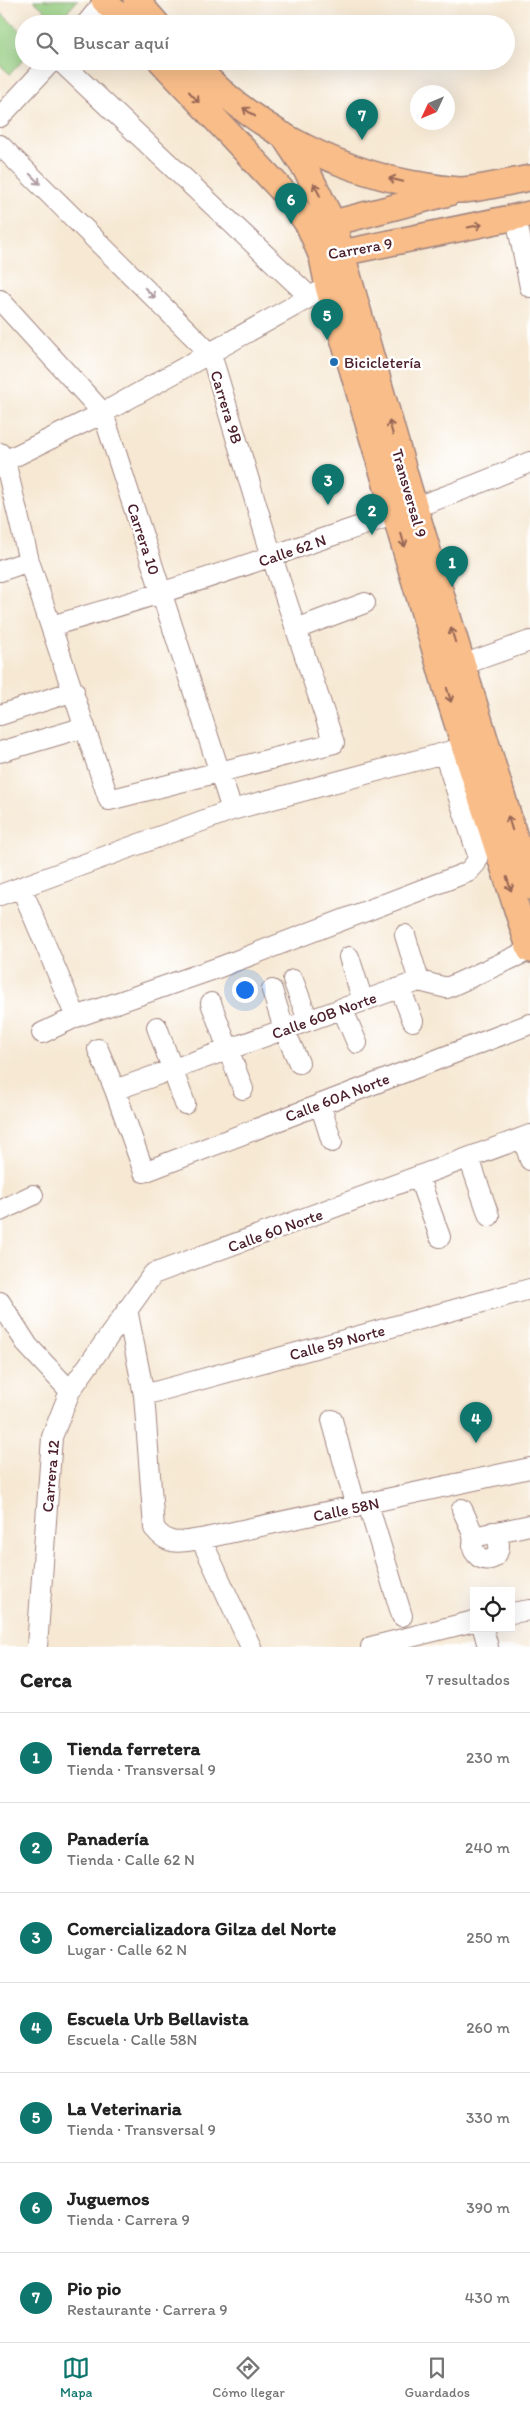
<!DOCTYPE html>
<html lang="es">
<meta charset="utf-8">
<style>
:root{--surface:#fff;--page:#f6f6f6;--text:#222;--muted:#767676;--line:#e0e0e0;--accent:#0f766e}
body{margin:0;font-family:Itim,sans-serif;background:var(--page);color:var(--text)}
.controls{position:absolute;right:15px;bottom:15px;display:grid;overflow:hidden;border-radius:0px;box-shadow:0 5px 20px #0002}
.controls button{width:45px;height:45px;display:grid;place-items:center;padding:0;border:0;border-bottom:1px solid var(--line);background:var(--surface);color:var(--text);font:25px sans-serif}
.compass{position:absolute;left:410px;top:85px;width:45px;height:45px;border-radius:50%;background:var(--surface);box-shadow:0 5px 20px #0002;rotate:226deg}
.you{position:absolute;left:244px;top:989px;width:18px;height:18px;margin:-12px;border:4px solid #fff;border-radius:50%;background:#1a73e8;box-shadow:0 0 0 8px #1a73e833}
.badge{display:grid;place-items:center;width:32px;height:32px;border-radius:50%;background:var(--accent);color:#fff;font-size:16px;font-weight:700}
.pin{position:absolute;translate:-50% -41px;filter:drop-shadow(0 1px 2px #0008)}
.pin::after{content:'';position:absolute;top:26px;width:18px;height:15px;background:inherit;clip-path:polygon(0 0,100% 0,50% 100%)}
.list{margin:0;padding:0;list-style:none}
h2{display:flex;justify-content:space-between;align-items:center;height:65px;margin:0;padding:0 20px;font-size:21px}
h2 small{font-size:16px;font-weight:400;color:var(--muted)}
.list li{display:grid;grid-template-columns:32px 1fr auto;gap:15px;align-items:center;box-sizing:border-box;height:90px;padding:0 20px;border-top:1px solid var(--line)}
.list b{display:block;font-size:19px;white-space:nowrap}
.list p{margin:0;font-size:16px;white-space:nowrap;color:var(--muted)}
.list em{font-size:16px;font-style:normal;color:var(--muted)}
.icon{flex:none;width:28px;height:28px;fill:none;stroke:currentColor;stroke-width:2;stroke-linecap:round;stroke-linejoin:round}
.map{position:relative;flex:none;width:530px;height:1647px;overflow:hidden}
.search{position:absolute;background:var(--surface);box-shadow:0 5px 20px #0002;left:15px;right:15px;top:15px;height:55px;display:flex;align-items:center;gap:12px;box-sizing:border-box;padding:0 18px;border-radius:28px;color:var(--muted);font-size:19px}
.sheet{height:695px;background:var(--surface)}
nav{display:flex;justify-content:space-around;align-items:center;box-sizing:border-box;height:70px;border-top:1px solid var(--line);background:var(--surface);font-size:14px;color:var(--muted)}
nav a{display:grid;justify-items:center;gap:2px}
nav .on{color:var(--accent)}
.map>svg:first-child{display:block}
</style>
<div class="map">
<svg width="530" height="1647" viewBox="0 0 530 1647">
<rect width="100%" height="100%" fill="#fff"/>
<filter id="ink" filterUnits="userSpaceOnUse"><feTurbulence type="fractalNoise" baseFrequency=".02" numOctaves="2"/><feDisplacementMap in="SourceGraphic" scale="10" xChannelSelector="R" yChannelSelector="G"/><feConvolveMatrix kernelMatrix="1 2 1 2 8 2 1 2 1" color-interpolation-filters="sRGB"/></filter>
<filter id="wash" filterUnits="userSpaceOnUse"><feTurbulence type="fractalNoise" baseFrequency=".0096" numOctaves="4" result="noise"/><feDisplacementMap in="SourceGraphic" scale="20" xChannelSelector="R" yChannelSelector="G"/><feGaussianBlur stdDeviation="1.12" result="paint"/><feColorMatrix in="noise" values="0 0 0 0 0 0 0 0 0 0 0 0 0 0 0 0 0 1.4 0 .05"/><feComposite in="paint" operator="in"/></filter>
<g filter="url(#wash)">
<rect width="100%" height="100%" fill="#f6e8d3"/>
<path fill="#96ce81" stroke="#707656" d="M33,0H78L58,22Z
M0,12L24,34V59L10,74L0,65Z"/>
</g>
<g filter="url(#ink)">
<g fill="none" stroke-linecap="round" stroke-linejoin="round">
<defs>
<path id="minor" d="M86,24L105,1
M60,61L310,297
M0,117L52,61
M0,145L211,354L272,557L334,743L109,800L29,561L5,461L0,453
M516,217L530,287
M0,300L103,413L232,810
M0,462L5,461L103,413L328,287
M0,571L29,561
M51,626C138,601 224,573 310,543C384,518 458,494 530,462
M296,629L365,603
M462,665L530,641
M0,715L74,691
M0,752L85,727
M21,887L76,1017
M0,895L232,810L455,750
M405,935L419,981
M349,957L363,1001
M293,980L308,1020
M400,988L413,1021
M272,990L284,1029L299,1063
M211,1003L243,1089
M342,1008L357,1043
M157,1027L185,1104
M42,1033L76,1017L220,967L468,872L476,863L478,855L444,753
M98,1049L115,1090L144,1172L530,1024
M115,1090L419,981L447,988L530,950
M320,1104L332,1142
M523,1138L530,1160
M469,1158L489,1216
M419,1178L440,1237
M0,1211L33,1195
M0,1302L28,1346L70,1391
M127,1309L144,1395L154,1528C169,1547 180,1542 201,1539L530,1468
M144,1395L530,1289
M332,1420L356,1507
M368,1504L402,1616
M462,1509C466,1518 471,1527 473,1536C475,1541 471,1546 474,1551C474,1552 479,1557 479,1557C496,1567 506,1545 493,1532
M483,1535L530,1525
M201,1539L251,1647
M511,1613L530,1610
M483,1628L488,1647
M37,1647L52,1437L70,1391L153,1274L530,1135
M371,1647L474,1621"/>
<path id="major" d="M104,0L126,24
M136,0L157,24
M161,61L291,200L309,226L322,257L328,287L449,698L530,950
M191,61C248,125 330,168 414,184C429,186 447,190 463,190C485,188 508,182 530,178
M283,135L308,173L333,223L408,485L530,887
M323,237L333,223L449,193
M327,256L530,214"/>
</defs>
<use href="#minor" stroke="#a0847f" stroke-width="22"/>
<use href="#major" stroke="#a0847f" stroke-width="28"/>
<use href="#minor" stroke="#fff" stroke-width="20"/>
<use href="#major" stroke="#f8bd89" stroke-width="25"/>
</g>
<defs><path id="oneway-shaft" d="M-6 0H5M1.5-3L5.5 0L1.5 3" fill="none" stroke-width="1.6" stroke-linecap="round" stroke-linejoin="round" transform="scale(1.25)"/></defs>
<g stroke="#986655">
<use href="#oneway-shaft" transform="translate(194 97) rotate(47)"/>
<use href="#oneway-shaft" transform="translate(249 112) rotate(-144)"/>
<use href="#oneway-shaft" transform="translate(396 180) rotate(-166)"/>
<use href="#oneway-shaft" transform="translate(317 190) rotate(-117)"/>
<use href="#oneway-shaft" transform="translate(475 226) rotate(-12)"/>
<use href="#oneway-shaft" transform="translate(391 428) rotate(-106)"/>
<use href="#oneway-shaft" transform="translate(403 540) rotate(74)"/>
<use href="#oneway-shaft" transform="translate(453 635) rotate(-107)"/>
<use href="#oneway-shaft" transform="translate(449 695) rotate(73)"/>
<use href="#oneway-shaft" transform="translate(510 823) rotate(-107)"/>
<use href="#oneway-shaft" transform="translate(509 884) rotate(72)"/>
</g>
<g stroke="#ae9aa0">
<use href="#oneway-shaft" transform="translate(35 179) rotate(45)"/>
<use href="#oneway-shaft" transform="translate(150 293) rotate(45)"/>
</g>
</g>
<circle fill="#1f6fb2" stroke="#fff" stroke-width="2" cx="334" cy="362" r="5"/>
<g text-anchor="middle" stroke-width="5" stroke-linejoin="round" paint-order="stroke">
<g font-size="16" fill="#4a1f2b" stroke="#fff">
<text transform="translate(360 248) rotate(-10)" y="6">Carrera 9</text>
<text transform="translate(227 407) rotate(73)" y="6">Carrera 9B</text>
<text transform="translate(410 493) rotate(74)" y="6">Transversal 9</text>
<text transform="translate(144 539) rotate(72)" y="6">Carrera 10</text>
<text transform="translate(292 550) rotate(-19)" y="6">Calle 62 N</text>
<text transform="translate(324 1015) rotate(-20)" y="6">Calle 60B Norte</text>
<text transform="translate(337 1097) rotate(-21)" y="6">Calle 60A Norte</text>
<text transform="translate(275 1230) rotate(-20)" y="6">Calle 60 Norte</text>
<text transform="translate(337 1342) rotate(-15)" y="6">Calle 59 Norte</text>
<text transform="translate(50 1476) rotate(-85)" y="6">Carrera 12</text>
<text transform="translate(346 1509) rotate(-12)" y="6">Calle 58N</text>
</g>
<g font-size="16" fill="#4a1f2b" stroke="#fff" text-anchor="start">
<text x="344" y="368">Bicicletería</text>
</g>
</g>
</svg>
<div class="controls">
<button><svg class="icon" aria-label="locate" viewBox="0 0 24 24"><circle cx="12" cy="12" r="6"/><path d="M12 2v4M12 18v4M2 12h4M18 12h4"/></svg></button>
</div>
<svg class="compass" viewBox="-18 -18 36 36"><path d="M0-13l5 13h-10z" fill="#e53935"/><path d="M0 13l5-13h-10z" fill="#767676"/></svg>
<div class="you"></div>
<div class="pin badge" style="left:452px;top:587px">1</div>
<div class="pin badge" style="left:372px;top:535px">2</div>
<div class="pin badge" style="left:328px;top:505px">3</div>
<div class="pin badge" style="left:476px;top:1443px">4</div>
<div class="pin badge" style="left:327px;top:340px">5</div>
<div class="pin badge" style="left:291px;top:224px">6</div>
<div class="pin badge" style="left:362px;top:140px">7</div>
<div class="search"><svg class="icon" aria-label="search" viewBox="0 0 24 24"><circle cx="10" cy="10" r="6"/><path d="M15 15l6 6"/></svg>Buscar aquí</div>
</div>
<section class="sheet">
<h2>Cerca<small>7 resultados</small></h2>
<ul class="list">
<li><span class="badge">1</span><div><b>Tienda ferretera</b><p>Tienda · Transversal 9</p></div><em>230 m</em></li>
<li><span class="badge">2</span><div><b>Panadería</b><p>Tienda · Calle 62 N</p></div><em>240 m</em></li>
<li><span class="badge">3</span><div><b>Comercializadora Gilza del Norte</b><p>Lugar · Calle 62 N</p></div><em>250 m</em></li>
<li><span class="badge">4</span><div><b>Escuela Urb Bellavista</b><p>Escuela · Calle 58N</p></div><em>260 m</em></li>
<li><span class="badge">5</span><div><b>La Veterinaria</b><p>Tienda · Transversal 9</p></div><em>330 m</em></li>
<li><span class="badge">6</span><div><b>Juguemos</b><p>Tienda · Carrera 9</p></div><em>390 m</em></li>
<li><span class="badge">7</span><div><b>Pio pio</b><p>Restaurante · Carrera 9</p></div><em>430 m</em></li>
</ul>
</section>
<nav>
<a class="on"><svg class="icon" aria-label="map" viewBox="0 0 24 24"><path d="M3 6l6-2 6 2 6-2v14l-6 2-6-2-6 2zM9 4v14M15 6v14"/></svg>Mapa</a>
<a><svg class="icon" aria-label="directions" viewBox="0 0 24 24"><path d="M12 3l9 9-9 9-9-9zM9 14v-3h6M13 9l2 2-2 2"/></svg>Cómo llegar</a>
<a><svg class="icon" aria-label="saved" viewBox="0 0 24 24"><path d="M7 4h10v16l-5-4-5 4z"/></svg>Guardados</a>
</nav>
